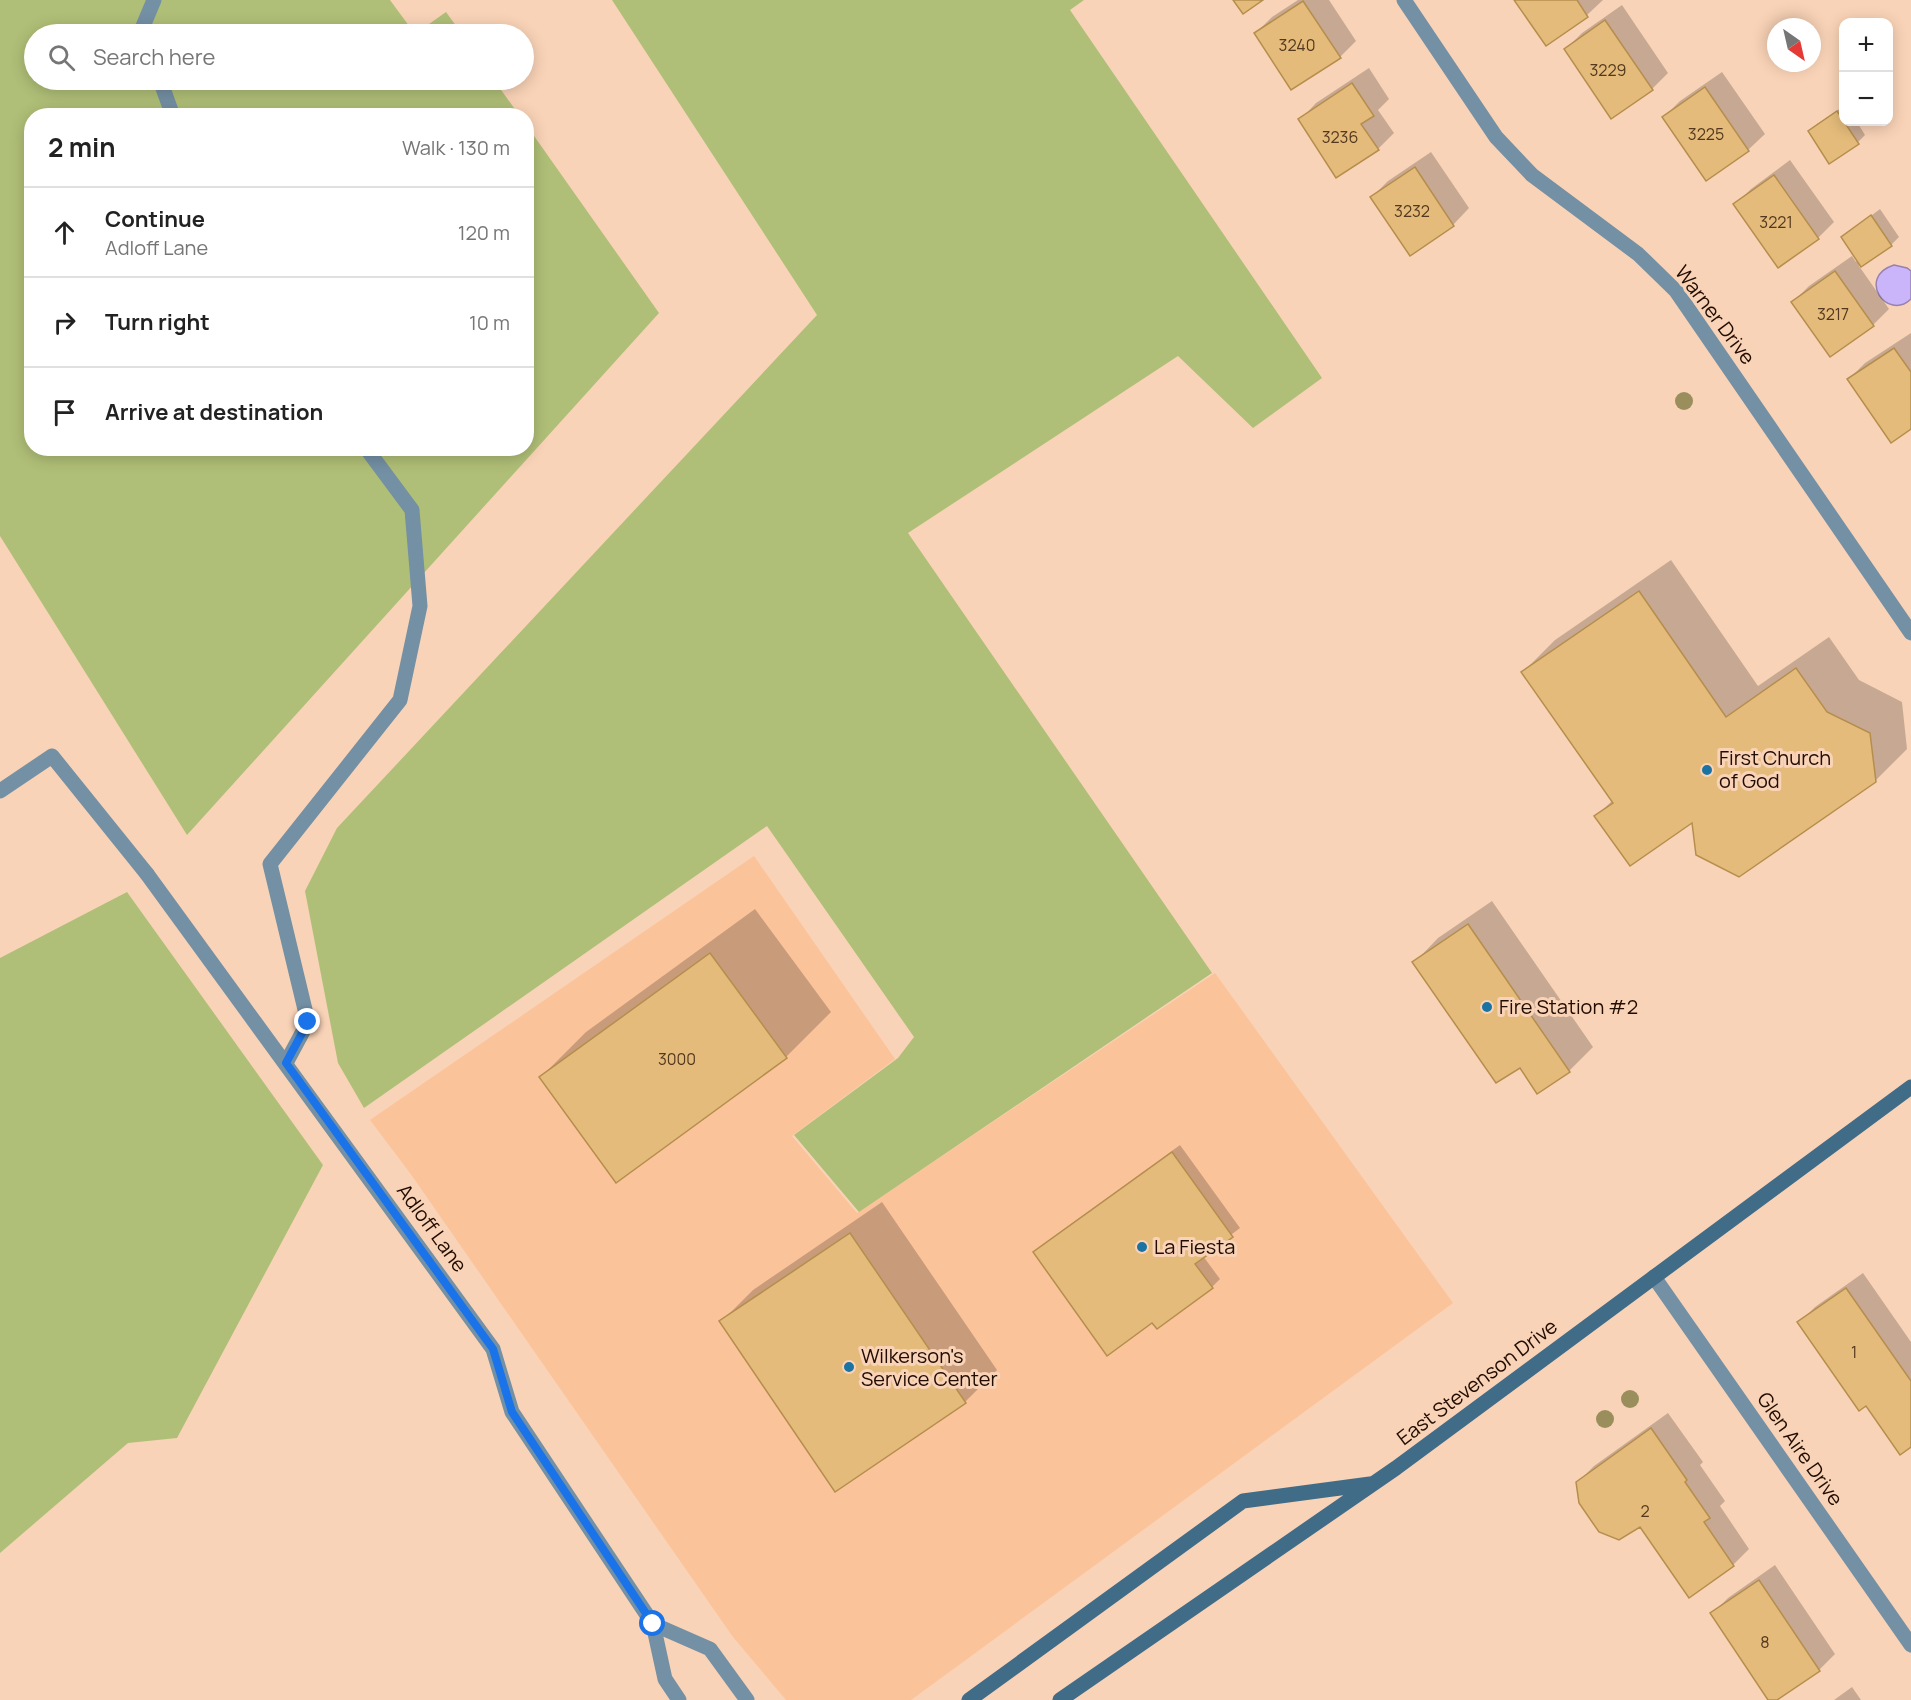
<!DOCTYPE html>
<meta charset="utf-8">
<style>
:root{--surface:#fff;--page:#f2f2f2;--text:#222;--muted:#767676;--line:#e0e0e0}
body{margin:0;font-family:Manrope,sans-serif;background:var(--page);color:var(--text)}
.controls{position:absolute;right:18px;top:18px;display:grid;overflow:hidden;border-radius:12px;box-shadow:0 3px 15px #0003}
.controls button{width:54px;height:54px;display:grid;place-items:center;padding:0;border:0;border-bottom:2px solid var(--line);background:var(--surface);color:var(--text);font:30px sans-serif}
.compass{position:absolute;left:1767px;top:18px;width:54px;height:54px;border-radius:50%;background:var(--surface);box-shadow:0 3px 15px #0003;rotate:146deg}
.stop{position:absolute;width:18px;height:18px;margin:-14px;border:4px solid #1a73e8;border-radius:50%;background:#fff}
.stop.end{background:#1a73e8;border-color:#fff;box-shadow:0 2px 6px #0008}
.list{margin:0;padding:0;list-style:none}
h2{display:flex;justify-content:space-between;align-items:center;height:78px;margin:0;padding:0 24px;font-size:26px}
h2 small{font-size:20px;font-weight:400;color:var(--muted)}
.list li{display:grid;grid-template-columns:39px 1fr auto;gap:18px;align-items:center;box-sizing:border-box;height:90px;padding:0 24px;border-top:2px solid var(--line)}
.list b{display:block;font-size:22px;white-space:nowrap}
.list p{margin:0;font-size:20px;white-space:nowrap;color:var(--muted)}
.list em{font-size:20px;font-style:normal;color:var(--muted)}
.icon{flex:none;width:33px;height:33px;fill:none;stroke:currentColor;stroke-width:2;stroke-linecap:round;stroke-linejoin:round}
.map{position:relative;flex:none;width:1911px;height:1700px;overflow:hidden}
.search{position:absolute;background:var(--surface);box-shadow:0 3px 15px #0003;left:24px;top:24px;width:510px;height:66px;display:flex;align-items:center;gap:15px;box-sizing:border-box;padding:0 21px;border-radius:33px;color:var(--muted);font-size:22px}
.panel{position:absolute;background:var(--surface);box-shadow:0 3px 15px #0003;left:24px;top:108px;width:510px;height:348px;border-radius:24px}
.map>svg:first-child{display:block}
</style>
<div class="map">
<svg width="1911" height="1700" viewBox="0 0 1911 1700">
<rect width="100%" height="100%" fill="#f9d3b7"/>
<path fill="#fbc39a" d="M754,856L895,1059L792,1136L857,1213L1215,973L1453,1303L911,1700H786L733,1637L410,1173L370,1120Z"/>
<path fill="#b0bf77" d="M0,0H390L415,34L446,12L462,34H34V80H494L519,115L32,116V448H526L527,126L659,313L187,835L0,536Z
M612,0H1084L1070,10L1322,378L1253,428L1178,356L908,533L1212,973L859,1212L794,1135L898,1058L914,1037L767,826L364,1108L338,1063L305,891L337,828L817,315Z
M127,892L323,1165L177,1438L128,1443L0,1553V958Z"/>
<path fill="#cab5fa" stroke="#9782af" stroke-width="1.5" d="M1894,265L1907,268L1911,271V299C1887,322 1856,277 1894,265Z"/>
<path fill="#0003" d="M1298,0H1329L1356,41L1340,57L1256,33L1272,17Z
M1516,0H1603L1587,15L1546,44Z
M1622,5L1668,73L1652,89L1566,49L1582,33Z
M1369,68L1389,99L1378,110L1394,133L1378,149L1300,120L1316,103Z
M1722,72L1765,134L1748,150L1664,117L1680,101Z
M1844,106V122H1857L1865,135L1858,142L1809,131L1817,124Z
M1431,152L1469,208L1453,225L1410,254L1372,197L1388,181Z
M1790,160L1834,222L1818,238L1735,205L1751,189Z
M1880,209L1899,237L1891,245L1859,266L1889,309L1873,325L1793,302L1809,286L1852,256L1856,262L1858,260L1843,237Z
M1911,333V427L1849,379L1865,363Z
M1671,560L1758,686L1829,637L1859,680L1902,702L1907,749L1875,781L1693,820L1596,816L1613,800L1523,672L1555,640Z
M1492,901L1593,1047L1569,1071L1520,1065L1414,963L1438,938Z
M755,909L831,1012L786,1057L541,1077L586,1032Z
M1180,1145L1240,1228L1203,1256L1220,1279L1212,1287L1035,1253L1042,1245Z
M882,1202L997,1370L965,1402L721,1322L753,1290Z
M1863,1273L1911,1342V1446L1866,1404L1799,1323L1815,1307Z
M1668,1413L1703,1462L1700,1465L1725,1501L1720,1506L1749,1549L1733,1565L1641,1524L1578,1482L1594,1466Z
M1775,1565L1835,1654L1819,1670L1774,1700H1770L1712,1614L1728,1598Z
M1852,1687L1861,1700H1834Z"/>
<path fill="#e4bb7a" stroke="#b58e4d" stroke-width="1.5" d="M1233,0H1263L1243,14Z
M1514,0H1577L1588,17L1546,46Z
M1303,1L1341,58L1291,90L1254,33Z
M1605,20L1653,90L1611,119L1564,49Z
M1352,83L1374,116L1361,124L1379,150L1336,178L1298,119Z
M1705,87L1749,151L1706,181L1662,117Z
M1837,111L1859,144L1829,164L1808,131Z
M1415,167L1454,226L1410,256L1370,197Z
M1774,175L1819,239L1778,268L1733,204Z
M1871,215L1892,246L1861,267L1841,237Z
M1835,271L1874,326L1830,357L1791,302Z
M1894,348L1911,372V429L1891,443L1847,379Z
M1639,591L1726,717L1796,668L1827,712L1870,733L1876,782L1739,877L1696,855L1692,823L1630,866L1594,816L1613,803L1521,672Z
M1468,924L1570,1072L1537,1094L1520,1068L1496,1083L1412,962Z
M710,953L787,1058L616,1183L539,1077Z
M1172,1152L1233,1237L1195,1264L1213,1288L1157,1329L1152,1323L1107,1356L1033,1252Z
M850,1233L966,1403L835,1492L719,1321Z
M1846,1288L1911,1381V1447L1900,1455L1866,1406L1859,1411L1797,1322Z
M1651,1428L1687,1480L1685,1482L1710,1518L1704,1522L1734,1566L1689,1598L1640,1527L1619,1540L1599,1532L1579,1503L1576,1482Z
M1759,1580L1820,1671L1777,1700H1768L1710,1613Z"/>
<g fill="none" stroke-linecap="round" stroke-linejoin="round">
<path stroke="#7490a4" stroke-width="15" d="M142,34L141,31L154,0
M160,80L173,116
M0,791L52,756L147,874
M286,1063L308,1022L270,864L400,700L420,606L412,510L366,448"/>
<path stroke="#7490a4" stroke-width="15" d="M1404,0L1496,137L1532,175L1638,254L1676,291L1911,633
M147,874L493,1349L512,1412L653,1624L665,1679L679,1700
M1654,1277L1911,1645
M653,1624L710,1649L747,1700"/>
<path stroke="#416c88" stroke-width="15" d="M969,1700L1243,1501L1370,1484
M1060,1700L1396,1468L1911,1087"/>
</g>
<g fill="#9a8f5c">
<circle cx="1684" cy="401" r="9"/>
<circle cx="1630" cy="1399" r="9"/>
<circle cx="1605" cy="1419" r="9"/>
</g>
<g fill="none" stroke-linecap="round" stroke-linejoin="round">
<path stroke="#1a73e8" stroke-width="8" d="M308,1022L286,1063L493,1349L512,1412L653,1624"/>
</g>
<g fill="#1b73a2" stroke="#f9d3b7" stroke-width="2">
<circle cx="1707" cy="770" r="6"/>
<circle cx="1487" cy="1007" r="6"/>
<circle cx="1142" cy="1247" r="6"/>
<circle cx="849" cy="1367" r="6"/>
</g>
<g text-anchor="middle" stroke-width="6" stroke-linejoin="round" paint-order="stroke">
<g font-size="16" fill="#52381e">
<text x="1297" y="51">3240</text>
<text x="1608" y="76">3229</text>
<text x="1706" y="140">3225</text>
<text x="1340" y="143">3236</text>
<text x="1412" y="217">3232</text>
<text x="1776" y="228">3221</text>
<text x="1833" y="320">3217</text>
<text x="677" y="1065">3000</text>
<text x="1854" y="1358">1</text>
<text x="1645" y="1517">2</text>
<text x="1765" y="1648">8</text>
</g>
<g font-size="20" fill="#210c00" stroke="#f9d3b7">
<text transform="translate(1715 315) rotate(53)" y="7">Warner Drive</text>
<text transform="translate(432 1228) rotate(54)" y="7">Adloff Lane</text>
<text transform="translate(1477 1382) rotate(-37)" y="7">East Stevenson Drive</text>
<text transform="translate(1800 1449) rotate(55)" y="7">Glen Aire Drive</text>
</g>
<g font-size="20" fill="#210c00" stroke="#f9d3b7" text-anchor="start">
<text x="1719" y="765">First Church<tspan x="1719" dy="23">of God</tspan></text>
<text x="1499" y="1014">Fire Station #2</text>
<text x="1154" y="1254">La Fiesta</text>
<text x="861" y="1363">Wilkerson's<tspan x="861" dy="23">Service Center</tspan></text>
</g>
</g>
</svg>
<div class="controls">
<button>+</button>
<button>−</button>
</div>
<svg class="compass" viewBox="-18 -18 36 36"><path d="M0-13l5 13h-10z" fill="#e53935"/><path d="M0 13l5-13h-10z" fill="#767676"/></svg>
<div class="stop" style="left:653px;top:1624px"></div>
<div class="stop end" style="left:308px;top:1022px"></div>
<div class="search"><svg class="icon" aria-label="search" viewBox="0 0 24 24"><circle cx="10" cy="10" r="6"/><path d="M15 15l6 6"/></svg>Search here</div>
<section class="panel">
<h2>2 min<small>Walk · 130 m</small></h2>
<ul class="list">
<li><svg class="icon" aria-label="ahead" viewBox="0 0 24 24"><path d="M12 20V5M6 11l6-6 6 6"/></svg><div><b>Continue</b><p>Adloff Lane</p></div><em>120 m</em></li>
<li><svg class="icon" aria-label="right" viewBox="0 0 24 24"><path d="M7 20v-9h11M14 6l5 5-5 5"/></svg><div><b>Turn right</b></div><em>10 m</em></li>
<li><svg class="icon" aria-label="arrive" viewBox="0 0 24 24"><path d="M6 21V4h12l-3 4 3 4H6"/></svg><div><b>Arrive at destination</b></div></li>
</ul>
</section>
</div>
